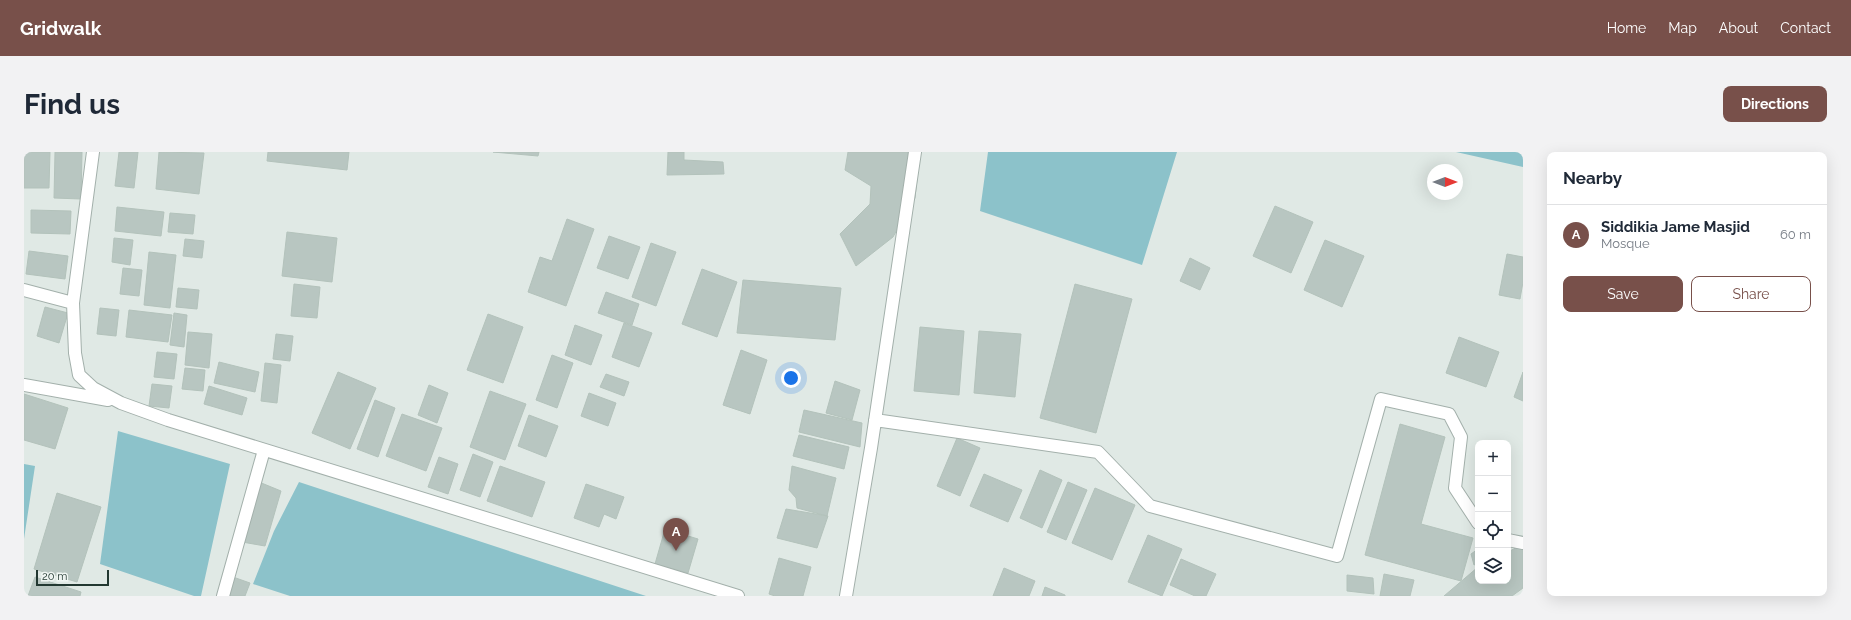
<!DOCTYPE html>
<meta charset="utf-8">
<style>
:root{--surface:#fff;--page:#f2f2f3;--text:#1f2937;--muted:#747a83;--line:#e0e1e3;--accent:#78504a}
body{margin:0;font-family:Raleway,sans-serif;background:var(--page);color:var(--text)}
.controls{position:absolute;right:12px;bottom:12px;display:grid;overflow:hidden;border-radius:8px;box-shadow:0 4px 16px #0002}
.controls button{width:36px;height:36px;display:grid;place-items:center;padding:0;border:0;border-bottom:1px solid var(--line);background:var(--surface);color:var(--text);font:20px sans-serif}
.compass{position:absolute;left:1403px;top:12px;width:36px;height:36px;border-radius:50%;background:var(--surface);box-shadow:0 4px 16px #0002;rotate:90deg}
.scale{position:absolute;left:12px;bottom:10px;width:73px;box-sizing:border-box;padding-left:4px;border:2px solid #223831;border-top:0;font-size:11px;line-height:14px;white-space:nowrap;color:#223831;-webkit-text-stroke:3px #f0f6f3;paint-order:stroke}
.you{position:absolute;left:767px;top:226px;width:14px;height:14px;margin:-10px;border:3px solid #fff;border-radius:50%;background:#1a73e8;box-shadow:0 0 0 6px #1a73e833}
.badge{display:grid;place-items:center;width:26px;height:26px;border-radius:50%;background:var(--accent);color:#fff;font-size:13px;font-weight:700}
.pin{position:absolute;translate:-50% -33px;filter:drop-shadow(0 1px 2px #0008)}
.pin::after{content:'';position:absolute;top:21px;width:14px;height:12px;background:inherit;clip-path:polygon(0 0,100% 0,50% 100%)}
.list{margin:0;padding:0;list-style:none}
h2{display:flex;justify-content:space-between;align-items:center;height:52px;margin:0;padding:0 16px;font-size:17px}
h2 small{font-size:13px;font-weight:400;color:var(--muted)}
.list li{display:grid;grid-template-columns:26px 1fr auto;gap:12px;align-items:center;box-sizing:border-box;height:60px;padding:0 16px;border-top:1px solid var(--line)}
.list b{display:block;font-size:15px;white-space:nowrap}
.list p{margin:0;font-size:13px;white-space:nowrap;color:var(--muted)}
.list em{font-size:13px;font-style:normal;color:var(--muted)}
.actions{display:flex;gap:8px;padding:12px 16px}
.actions a{flex:1;padding:9px 0;border:1px solid var(--accent);border-radius:8px;text-align:center;font-size:14px;color:var(--accent)}
.actions .main{background:var(--accent);color:#fff}
.icon{flex:none;width:22px;height:22px;fill:none;stroke:currentColor;stroke-width:2;stroke-linecap:round;stroke-linejoin:round}
.map{position:relative;flex:none;width:1499px;height:444px;overflow:hidden;border-radius:8px}
header{display:flex;align-items:center;gap:24px;box-sizing:border-box;height:56px;padding:0 20px;background:var(--accent);color:#fff}
header strong{font-size:19px}
nav{display:flex;gap:22px;margin-inline-start:auto;font-size:14px}
.intro{display:flex;align-items:center;justify-content:space-between;box-sizing:border-box;height:96px;padding:0 24px}
h1{margin:0;font-size:28px}
.button{padding:10px 18px;border-radius:8px;background:var(--accent);color:#fff;font-size:14px;font-weight:700}
main{display:flex;gap:24px;padding:0 24px}
aside{flex:1;background:var(--surface);border-radius:8px;box-shadow:0 4px 16px #0002}
.map>svg:first-child{display:block}
</style>
<header>
<strong>Gridwalk</strong>
<nav><a>Home</a><a>Map</a><a>About</a><a>Contact</a></nav>
</header>
<div class="intro"><h1>Find us</h1><a class="button">Directions</a></div>
<main>
<div class="map">
<svg width="1499" height="444" viewBox="0 0 1499 444">
<rect width="100%" height="100%" fill="#e0e9e5"/>
<path fill="#8cc2ca" d="M964,0H1153L1118,113L956,59Z
M1432,0H1499V15Z
M94,279L206,312L177,444H170L76,412Z
M0,312L11,314L0,387Z
M275,330L622,444H266L229,432L250,379Z"/>
<path fill="#b8c6c1" stroke="#b3c2bb" d="M0,0H26L25,36H0Z
M31,0H58L57,47L30,46Z
M95,0H114L110,36L91,34Z
M135,0L180,1L175,42L132,37Z
M244,0H325L323,18L243,9Z
M469,0H515L514,4Z
M644,0H660V8L699,10L700,22L643,23Z
M824,0H896L891,46L869,85L832,114L816,82L846,52L847,34L821,18Z
M1251,54L1289,70L1267,121L1229,104Z
M93,55L140,60L137,84L91,79Z
M7,58L47,59L46,82L7,81Z
M146,61L171,63L169,82L144,80Z
M543,67L570,77L542,154L504,140L516,105L528,109Z
M263,80L313,86L308,130L258,124Z
M585,84L616,95L604,127L573,116Z
M90,86L109,88L106,113L88,110Z
M161,87L180,89L178,106L159,104Z
M1301,88L1340,104L1318,155L1280,138Z
M627,91L652,100L632,154L608,145Z
M5,99L44,104L41,127L2,122Z
M125,100L152,103L146,156L120,153Z
M1483,102L1499,105V130L1496,147L1475,143Z
M1166,106L1186,116L1176,138L1156,129Z
M99,116L118,118L115,144L96,142Z
M678,117L713,130L693,185L658,172Z
M719,128L817,136L811,188L713,181Z
M270,132L296,135L293,166L267,164Z
M1051,132L1108,147L1072,281L1016,266Z
M154,136L175,138L173,157L152,155Z
M582,140L615,152L608,173L574,161Z
M21,155L44,161L35,191L13,184Z
M76,156L95,158L92,184L73,182Z
M105,158L148,163L144,190L102,185Z
M150,161L163,163L160,195L146,193Z
M464,162L499,175L479,231L443,218Z
M600,171L628,181L615,215L588,205Z
M551,173L578,183L567,213L541,203Z
M896,175L940,179L935,243L890,239Z
M955,179L997,182L991,245L950,241Z
M164,180L188,182L185,216L161,213Z
M252,182L269,184L266,209L249,207Z
M1435,185L1475,200L1462,235L1422,221Z
M717,198L743,208L726,262L699,253Z
M133,200L153,202L150,227L130,225Z
M528,203L549,211L533,256L512,248Z
M195,210L235,220L231,240L190,231Z
M241,211L257,213L253,251L237,249Z
M161,216L181,218L179,239L158,237Z
M314,220L352,236L326,297L288,281Z
M1499,220V249L1490,245Z
M582,222L605,230L600,244L576,235Z
M811,229L836,238L828,268L802,261Z
M128,232L148,234L145,256L125,254Z
M405,233L424,241L413,271L394,263Z
M185,234L223,246L218,263L180,252Z
M466,239L502,252L481,308L446,295Z
M565,241L592,251L584,274L557,264Z
M0,242L44,256L31,297L0,288Z
M351,248L371,256L354,305L333,297Z
M780,258L838,271L836,295L775,280Z
M378,262L418,276L402,319L362,304Z
M505,263L534,274L522,305L494,294Z
M1376,272L1421,285L1397,372L1449,386L1437,429L1341,403Z
M775,283L825,295L820,317L769,304Z
M933,286L956,296L936,344L913,334Z
M449,302L469,310L456,345L436,338Z
M415,305L434,312L424,342L404,335Z
M476,314L521,330L508,365L463,349Z
M768,314L812,326L803,364L773,356L772,346L765,338Z
M1016,318L1038,328L1018,376L996,366Z
M960,322L998,338L984,370L946,354Z
M235,330L257,339L241,394L218,390Z
M1044,330L1063,338L1042,388L1023,380Z
M562,332L600,345L592,367L580,362L575,375L550,366Z
M1071,336L1111,353L1088,408L1048,391Z
M33,341L77,355L53,430L10,417Z
M762,357L804,364L793,396L753,386Z
M641,377L674,387L664,421L631,412Z
M1124,383L1158,397L1138,444L1104,430Z
M1499,392V436L1488,444H1420L1454,415V429H1484V400Z
M1454,397V411L1450,413L1447,402Z
M755,406L787,415L779,444H751L745,442Z
M1157,407L1192,422L1182,444H1171L1146,433Z
M980,416L1011,429L1005,444H969Z
M1360,422L1390,428L1386,444H1356Z
M1323,423L1349,426L1350,442L1323,439Z
M11,425L57,440L56,444H4Z
M209,425L226,431L221,444H201Z
M1021,435L1041,443V444H1018Z"/>
<g fill="none" stroke-linecap="round" stroke-linejoin="round">
<defs>
<path id="minor" d="M69,0L49,151L51,201L55,223L69,236L97,251L144,268L714,444
M0,138L49,151
M0,233L84,248
M851,268L1074,300L1126,354L1313,404L1357,247L1425,262L1437,285L1431,336L1454,371
M1484,388L1499,391
M199,444L240,298
M822,444L847,296L891,0"/>
</defs>
<use href="#minor" stroke="#a3b0ab" stroke-width="14"/>
<use href="#minor" stroke="#fff" stroke-width="12"/>
</g>
</svg>
<div class="controls">
<button>+</button>
<button>−</button>
<button><svg class="icon" aria-label="locate" viewBox="0 0 24 24"><circle cx="12" cy="12" r="6"/><path d="M12 2v4M12 18v4M2 12h4M18 12h4"/></svg></button>
<button><svg class="icon" aria-label="layers" viewBox="0 0 24 24"><path d="M12 4l9 5-9 5-9-5zM3 14l9 5 9-5"/></svg></button>
</div>
<svg class="compass" viewBox="-18 -18 36 36"><path d="M0-13l5 13h-10z" fill="#e53935"/><path d="M0 13l5-13h-10z" fill="#747a83"/></svg>
<div class="scale">20 m</div>
<div class="you"></div>
<div class="pin badge" style="left:652px;top:399px">A</div>
</div>
<aside>
<h2>Nearby<small></small></h2>
<ul class="list">
<li><span class="badge">A</span><div><b>Siddikia Jame Masjid</b><p>Mosque</p></div><em>60 m</em></li>
</ul>
<div class="actions"><a class="main">Save</a><a>Share</a></div>
</aside>
</main>
